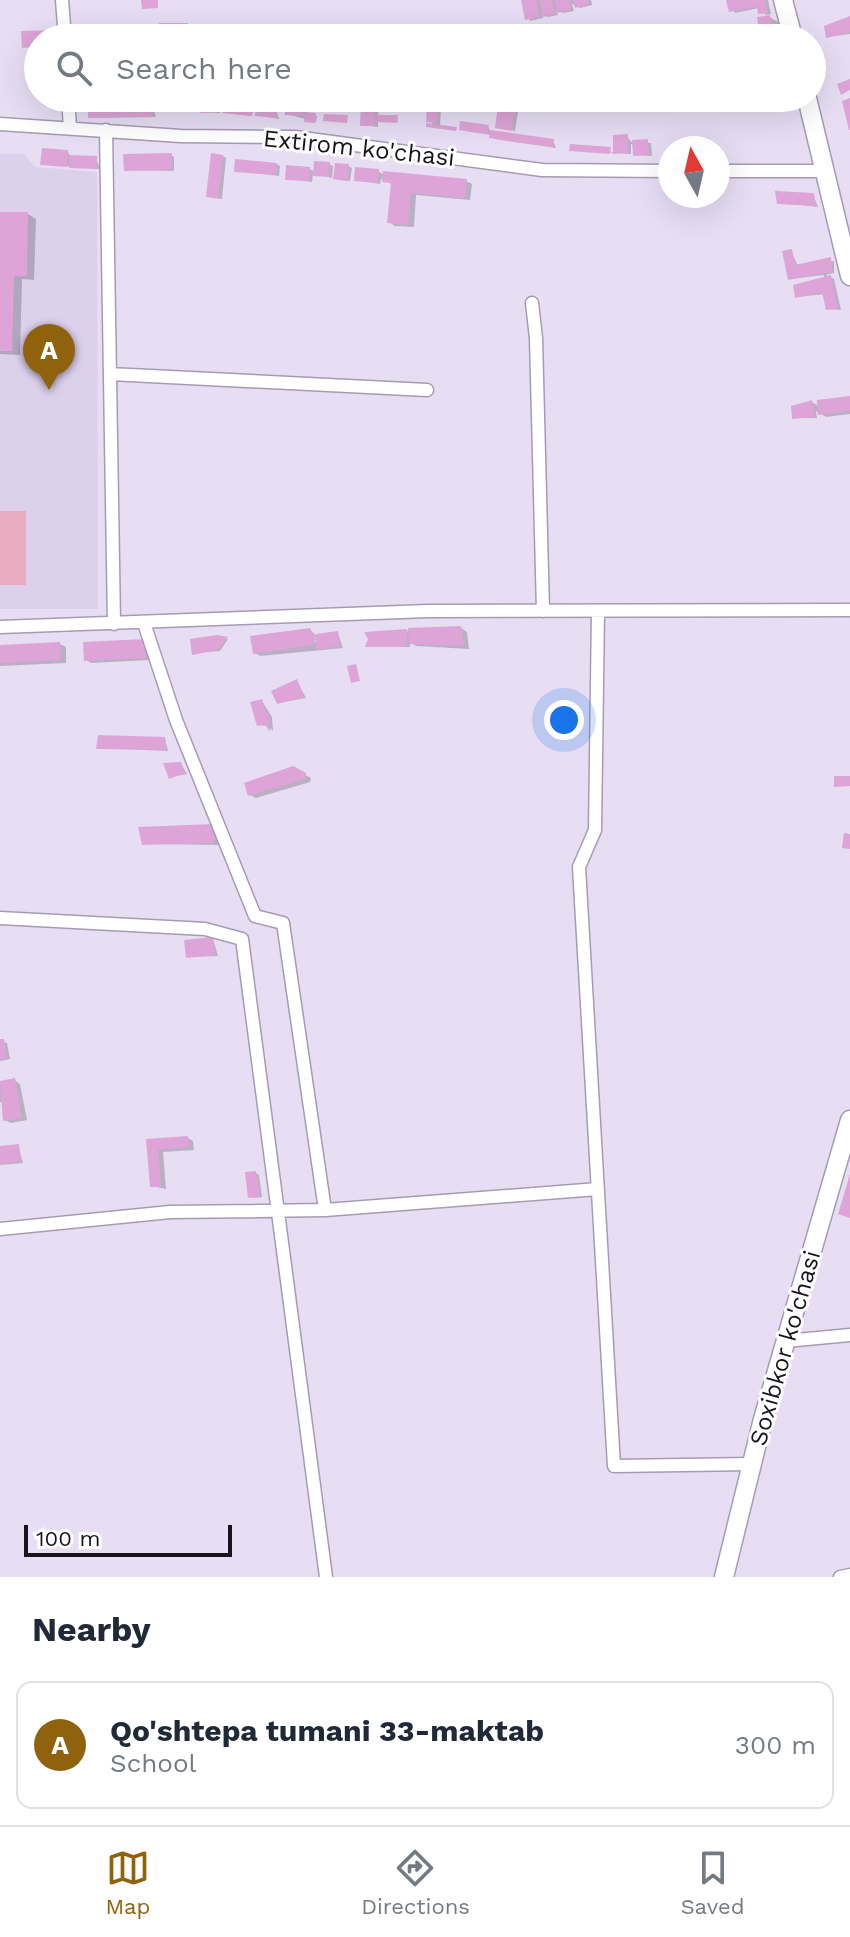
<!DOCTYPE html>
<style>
:root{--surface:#fff;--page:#f6f6f7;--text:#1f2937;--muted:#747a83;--line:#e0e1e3;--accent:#91620e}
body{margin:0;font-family:"Work Sans",sans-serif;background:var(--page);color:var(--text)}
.compass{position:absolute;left:658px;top:136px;width:72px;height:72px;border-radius:50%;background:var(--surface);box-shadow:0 8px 32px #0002;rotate:352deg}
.scale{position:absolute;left:24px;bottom:20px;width:208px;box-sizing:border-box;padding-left:8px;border:4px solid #17141b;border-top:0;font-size:22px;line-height:28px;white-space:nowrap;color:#17141b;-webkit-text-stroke:6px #fff;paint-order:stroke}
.you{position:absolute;left:564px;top:720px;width:28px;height:28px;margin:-20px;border:6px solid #fff;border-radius:50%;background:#1a73e8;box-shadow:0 0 0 12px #1a73e833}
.badge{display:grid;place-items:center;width:52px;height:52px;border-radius:50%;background:var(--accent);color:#fff;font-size:26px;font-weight:700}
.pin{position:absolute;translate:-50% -66px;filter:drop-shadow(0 2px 4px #0008)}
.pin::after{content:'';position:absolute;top:42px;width:28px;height:24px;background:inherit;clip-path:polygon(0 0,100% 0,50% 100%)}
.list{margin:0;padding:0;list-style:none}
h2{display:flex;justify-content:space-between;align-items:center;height:104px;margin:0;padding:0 32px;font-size:34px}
h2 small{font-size:26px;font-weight:400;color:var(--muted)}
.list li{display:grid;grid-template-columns:52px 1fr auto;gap:24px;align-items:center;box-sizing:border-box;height:128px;margin:0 16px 16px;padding:0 16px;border:2px solid var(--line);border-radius:16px}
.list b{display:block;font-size:30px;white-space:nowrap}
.list p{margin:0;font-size:26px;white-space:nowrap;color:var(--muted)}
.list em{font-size:26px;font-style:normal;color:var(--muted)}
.icon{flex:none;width:44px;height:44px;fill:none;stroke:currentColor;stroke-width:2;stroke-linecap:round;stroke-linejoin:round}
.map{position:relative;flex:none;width:850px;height:1577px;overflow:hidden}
.search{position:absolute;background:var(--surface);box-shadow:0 8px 32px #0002;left:24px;right:24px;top:24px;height:88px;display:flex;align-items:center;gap:20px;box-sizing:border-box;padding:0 28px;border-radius:44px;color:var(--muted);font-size:30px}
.sheet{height:248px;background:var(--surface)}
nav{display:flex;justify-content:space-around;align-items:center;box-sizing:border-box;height:112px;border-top:2px solid var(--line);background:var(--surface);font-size:22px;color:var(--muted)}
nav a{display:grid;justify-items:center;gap:4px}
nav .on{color:var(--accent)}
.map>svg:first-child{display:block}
</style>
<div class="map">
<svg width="850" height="1577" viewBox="0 0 850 1577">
<rect width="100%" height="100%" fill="#e7def4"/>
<path fill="#dcd0ed" d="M0,154H24L35,167L97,172L98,609H0Z"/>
<path fill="#ebabc1" d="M0,511H26V585H0Z"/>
<path fill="#0003" fill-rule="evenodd" d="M523,0H591L592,5L580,8L572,4L574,11L563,13L556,10L558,15L548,17L542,14L543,18L530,21Z
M728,0H768L771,14L766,15L778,22L782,38H748L762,32L768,17L759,8L735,13Z
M850,18V34L828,37Z
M188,25L191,27V38H162Z
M90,98H102V109L153,108L156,117L93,118L90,116Z
M225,98H242L241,113L253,116L225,113L233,112L225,107Z
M287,98H306V114L317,116L316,122L287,114Z
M216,99L220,101V113L202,112Z
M375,104L379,106L378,117H397L398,122L378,121V127L362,125Z
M438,105L441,107L440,127L457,130L428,126L439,127L428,121Z
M276,109L279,119L257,115Z
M514,110L518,112L515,131L497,127Z
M488,127L491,132L553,141L556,148L495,139L491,135L464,131Z
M627,136L631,142L651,143L652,156L635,155L634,144H631V154L572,150L615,152Z
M68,152L71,157L96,158L100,169L43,164Z
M171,155L174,157V171L126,170Z
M223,156L226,158L222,199L212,198L208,196Z
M276,164L280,166L279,176L236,171Z
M329,164L333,166L332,178L313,173L312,182L287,179L310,169L315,172Z
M348,166L352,168L350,181L339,180Z
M378,171L384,175L466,181L472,184L470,200L416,195L414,227L395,226L389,222L392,184L381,179L380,184L356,180Z
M813,195L818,207L778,202Z
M0,214H28L36,219L34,280L22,279L20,355L0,354Z
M791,251L798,266L834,261V273L826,275L834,279L841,310L828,309L825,294L797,297L824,278V275L790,279Z
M850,398V414L826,417L816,411L817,418H794L812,402L820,407Z
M461,628L467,632L469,649L416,646L410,642V647L367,646L406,631Z
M310,630L317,636L338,633L343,648L260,656L255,653ZM308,633L318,638V643L306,636Z
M228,639L220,651L194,653L192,641Z
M145,641L151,660L91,663L86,660Z
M60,644L66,647V663L0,666V647Z
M297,681L306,698L278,703Z
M262,701L272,717L273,731L268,726L258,725Z
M165,739L168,751L99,748Z
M181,764L187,774L170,777Z
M293,769L311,778L310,782L256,798L250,795Z
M212,826L218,829L219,845L154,844Z
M213,939L218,956L188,957Z
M0,1041L7,1043L10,1059L0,1061Z
M14,1080L20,1084L27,1120L11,1123L5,1120L11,1103L0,1102V1083Z
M188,1138L193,1141L194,1150L163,1152L166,1189L152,1186L149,1141Z
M18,1146L23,1163L0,1165V1148Z
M256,1173L259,1175L262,1197L253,1198L250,1196Z"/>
<path fill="#dea4d7" d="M141,0H158V8L142,9Z
M521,0H536L540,17L525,20Z
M539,0H552L555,14L543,17Z
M555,0H569L571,10L557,13Z
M573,0H588L589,4L575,8Z
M726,0H765L768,13L758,14L757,7L729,12Z
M770,15L776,38H744L759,30L757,17Z
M850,16V32L826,38L824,26Z
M159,23H188V38H159Z
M127,26H151V38H127Z
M224,28H248V38H224Z
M56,30L57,38H38V47L22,48L21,31Z
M850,79V90L841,95L837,84Z
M88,98H99V107L153,106V116L88,118Z
M200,98H217V112L200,113Z
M223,98H239L238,109L223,108Z
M285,98H303V116L285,115Z
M850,98V130H849L842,101Z
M361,101L376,102L375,126H360Z
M158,102H176V112H158Z
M427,103H439L437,122H426Z
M256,105L277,107L276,118L255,116Z
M498,105L515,108L511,131L495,128Z
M223,109L253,112L252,116L222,113Z
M305,112L316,113L315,123L304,122Z
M324,114L348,115L347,123L323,121Z
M377,115H398L397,123L377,122Z
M460,121L489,125L487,134L459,130Z
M426,123L457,127L456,131L426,127Z
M490,130L554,139L553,147L489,138Z
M628,134V153L613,154V135Z
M648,139L649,155L633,156L632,140Z
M570,144L611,147L610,154L569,151Z
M42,148L68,150L67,167L40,165Z
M172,153L171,170L124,171L123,154Z
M211,153L223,155L218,198L206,197Z
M70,155L97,156V169L69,168Z
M235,159L277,163L276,175L234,172Z
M314,161L330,162L329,177L313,176Z
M335,163L349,164L347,181L333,179Z
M286,165L310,167L309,181L285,180Z
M355,167L379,169L377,183L354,181Z
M383,171L467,179L465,198L411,193L408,225L387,223L391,183L382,182Z
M775,191L814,193L816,206L777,204Z
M0,212H28L27,276H14L12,351H0Z
M792,249L795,265L831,257L832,272L788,280L782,251Z
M831,275L838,309L826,310L822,292L795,298L793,285Z
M850,396V411L818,415L817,400Z
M812,400L815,417L792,419L791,406Z
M461,626L464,646L409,644L408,628Z
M310,628L316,639L313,645L253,654L250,636Z
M407,629V646L365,647L368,639L364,632Z
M338,631L340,646L316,650V634Z
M217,635L228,637L217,650L192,655L190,639Z
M145,639L146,658L84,661L83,642Z
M60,642L61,660L0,663V645Z
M356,664L360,681L351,683L347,666Z
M297,679L304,697L277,704L271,691Z
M262,699L266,713H269L270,732L265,724L257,726L250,702Z
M98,735L165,737L166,750L96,749Z
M181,762L185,773L169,779L163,763Z
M293,766L306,773L305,779L248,796L244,783Z
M834,776H850V786L834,787Z
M213,824L214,843L142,845L138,827Z
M844,833L850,834V849L842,848Z
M213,937L215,955L186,958L184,940Z
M0,1039H4L7,1058L0,1059Z
M15,1078L22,1118L3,1121L0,1081Z
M188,1136L189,1147L158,1150L161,1187H150L146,1139Z
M19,1144L21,1161L0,1164V1146Z
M256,1171L260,1196L248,1198L245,1172Z
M850,1174V1218L838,1214Z"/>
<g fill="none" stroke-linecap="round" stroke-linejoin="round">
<defs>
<path id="minor" d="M62,0L65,38
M68,98L70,127
M0,124L181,136L295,137L542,170L670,171
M106,130L114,624
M718,171H825
M532,303L536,338L543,611
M110,374L427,390
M598,611L595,830L579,867L614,1466L752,1464
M144,623L176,720L255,916L283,923L325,1210L598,1189
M0,627L428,611L850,610
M0,918L205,929L242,939L326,1577
M0,1229L170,1212L325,1210
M786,1341L850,1335
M840,1577L850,1575"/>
<path id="secondary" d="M783,0L793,38
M807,98L850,276
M724,1577L763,1419L850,1120"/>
</defs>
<use href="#minor" stroke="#a59cb1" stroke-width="15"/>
<use href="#secondary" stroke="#a59cb1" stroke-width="21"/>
<use href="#minor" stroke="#fff" stroke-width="12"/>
<use href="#secondary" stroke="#fff" stroke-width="18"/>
</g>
<g text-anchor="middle" stroke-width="6" stroke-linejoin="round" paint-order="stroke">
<g font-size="24" fill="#17141b" stroke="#fff">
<text transform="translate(359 148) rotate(6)" y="8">Extirom ko'chasi</text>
<text transform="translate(785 1348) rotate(-74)" y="8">Soxibkor ko'chasi</text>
</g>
</g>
</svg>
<svg class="compass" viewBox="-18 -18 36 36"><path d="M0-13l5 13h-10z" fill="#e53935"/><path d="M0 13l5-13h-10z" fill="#747a83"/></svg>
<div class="scale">100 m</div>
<div class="you"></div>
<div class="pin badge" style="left:49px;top:390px">A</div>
<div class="search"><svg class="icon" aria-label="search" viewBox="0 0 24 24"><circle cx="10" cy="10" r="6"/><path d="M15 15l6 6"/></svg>Search here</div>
</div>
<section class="sheet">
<h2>Nearby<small></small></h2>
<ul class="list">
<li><span class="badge">A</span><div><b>Qo'shtepa tumani 33-maktab</b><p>School</p></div><em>300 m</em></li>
</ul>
</section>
<nav>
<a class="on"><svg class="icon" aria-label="map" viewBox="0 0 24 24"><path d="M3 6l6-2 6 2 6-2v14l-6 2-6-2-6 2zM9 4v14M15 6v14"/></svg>Map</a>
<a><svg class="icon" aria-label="directions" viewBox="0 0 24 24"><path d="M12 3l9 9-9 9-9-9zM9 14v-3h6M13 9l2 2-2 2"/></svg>Directions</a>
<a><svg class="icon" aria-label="saved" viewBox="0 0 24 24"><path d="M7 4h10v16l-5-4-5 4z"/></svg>Saved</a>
</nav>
